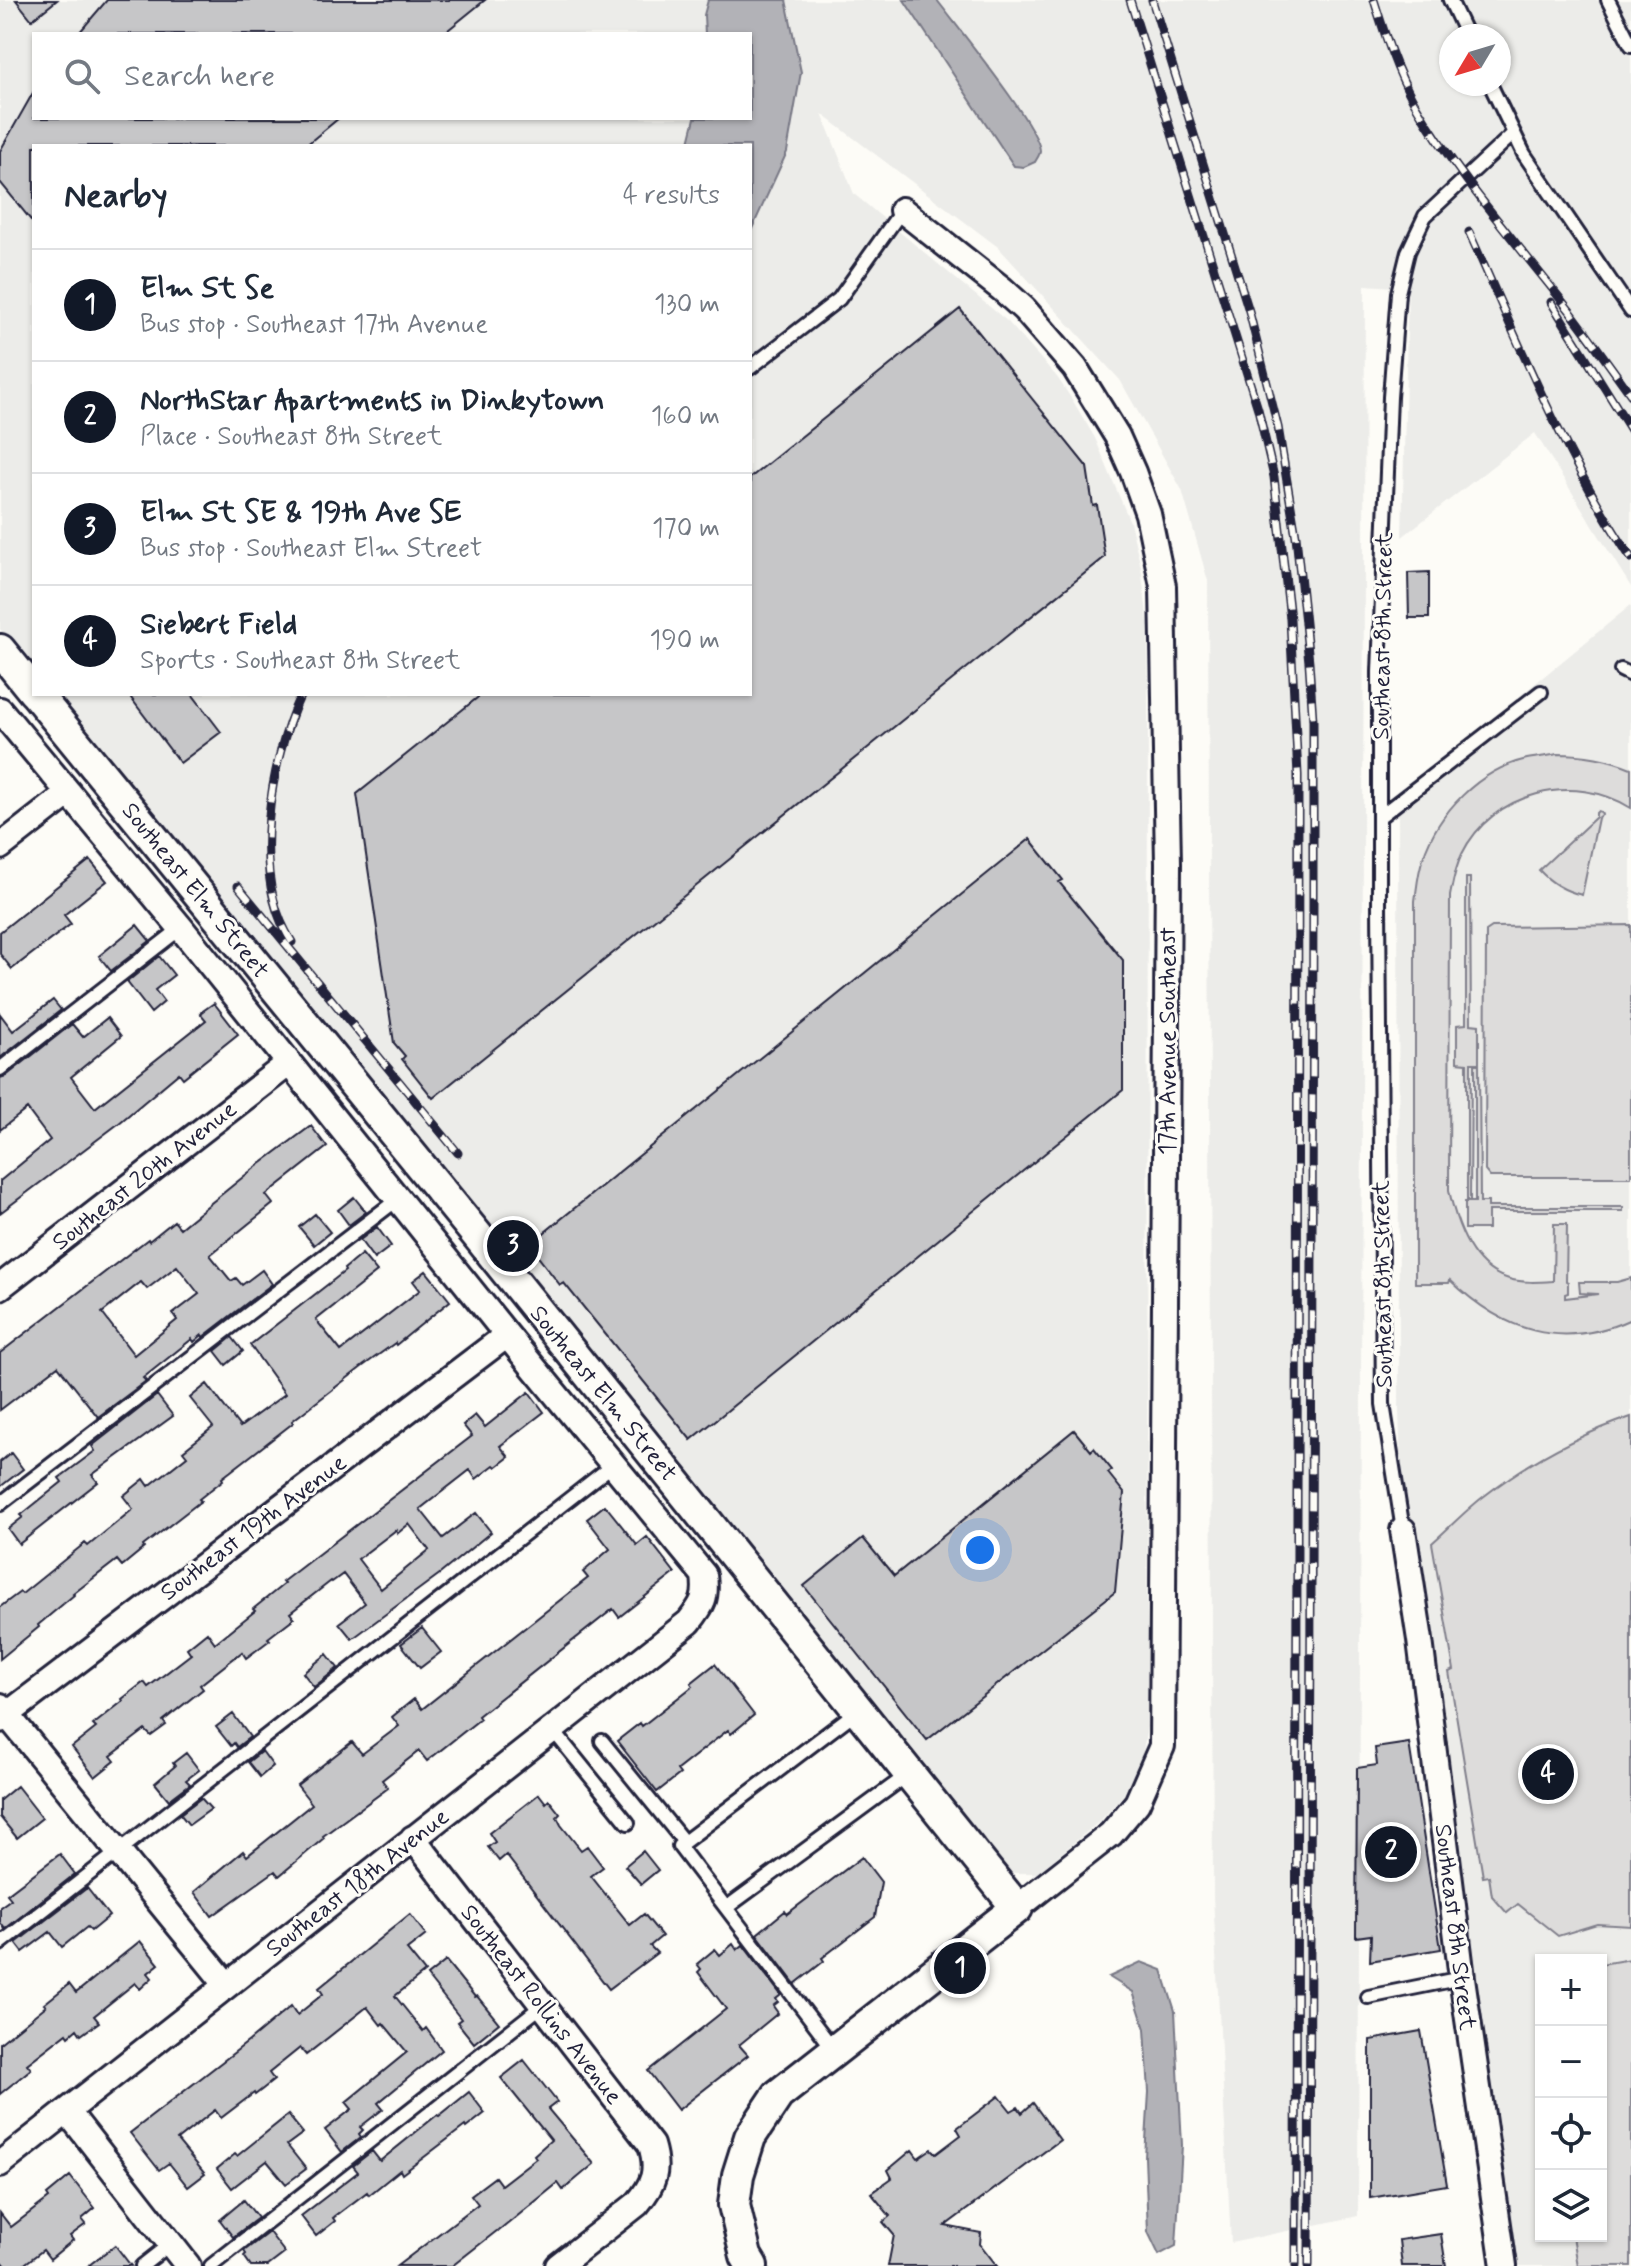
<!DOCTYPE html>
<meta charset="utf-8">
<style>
:root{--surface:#fff;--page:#f2f2f3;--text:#1f2937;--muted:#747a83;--line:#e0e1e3;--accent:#111827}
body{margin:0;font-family:Mynerve,sans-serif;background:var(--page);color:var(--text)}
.controls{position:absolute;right:24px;bottom:24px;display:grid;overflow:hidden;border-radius:0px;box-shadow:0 2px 6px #0004}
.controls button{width:72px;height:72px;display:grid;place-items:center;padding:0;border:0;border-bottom:2px solid var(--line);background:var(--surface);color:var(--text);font:40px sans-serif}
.compass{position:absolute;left:1439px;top:24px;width:72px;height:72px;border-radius:50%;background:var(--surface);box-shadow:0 2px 6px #0004;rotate:232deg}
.you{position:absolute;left:980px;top:1550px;width:28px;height:28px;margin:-20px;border:6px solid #fff;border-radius:50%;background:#1a73e8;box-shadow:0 0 0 12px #1a73e833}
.badge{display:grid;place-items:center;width:52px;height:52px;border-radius:50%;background:var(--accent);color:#fff;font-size:26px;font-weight:700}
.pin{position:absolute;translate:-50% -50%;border:4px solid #fff;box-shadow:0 2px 8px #0006}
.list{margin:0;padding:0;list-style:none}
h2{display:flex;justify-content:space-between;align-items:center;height:104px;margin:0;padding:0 32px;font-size:34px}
h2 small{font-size:26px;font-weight:400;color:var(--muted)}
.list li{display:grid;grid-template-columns:52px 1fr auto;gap:24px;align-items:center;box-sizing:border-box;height:112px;padding:0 32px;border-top:2px solid var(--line)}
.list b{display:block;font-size:30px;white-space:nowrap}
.list p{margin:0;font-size:26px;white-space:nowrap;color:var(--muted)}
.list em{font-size:26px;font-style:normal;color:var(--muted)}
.icon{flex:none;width:44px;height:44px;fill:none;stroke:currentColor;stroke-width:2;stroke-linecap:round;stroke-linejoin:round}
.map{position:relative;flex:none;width:1631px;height:2266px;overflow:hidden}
.search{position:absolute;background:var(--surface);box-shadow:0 2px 6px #0004;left:32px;top:32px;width:720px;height:88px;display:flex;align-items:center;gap:20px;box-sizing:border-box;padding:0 28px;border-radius:0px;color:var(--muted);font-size:30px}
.panel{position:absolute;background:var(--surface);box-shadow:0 2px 6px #0004;left:32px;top:144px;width:720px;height:552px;border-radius:0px}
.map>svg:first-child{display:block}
</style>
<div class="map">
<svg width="1631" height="2266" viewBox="0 0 1631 2266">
<rect width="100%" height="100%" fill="#fdfcf7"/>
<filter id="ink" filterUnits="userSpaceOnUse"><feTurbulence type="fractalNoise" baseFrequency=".0125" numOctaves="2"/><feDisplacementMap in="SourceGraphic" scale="16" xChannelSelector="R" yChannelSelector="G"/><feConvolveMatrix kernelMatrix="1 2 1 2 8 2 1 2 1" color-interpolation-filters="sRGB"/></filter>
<g filter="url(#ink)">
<path fill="#ecece9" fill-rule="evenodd" d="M0,0H1631V587L1535,433L1402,537L1408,288L1365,285L1358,2216L1231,2243L1213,1896L1208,581L1182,490L1120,380L998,247L822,114L854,194L1008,322L1057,377L1073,401L1095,438L1130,522L1141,567L1148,623L1147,1727L1142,1757L1123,1795L1100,1821L1037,1873H1014L994,1863L53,694H750V146H34V671L0,629ZM34,34H750V118H34ZM1451,36H1499V84H1451Z
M1631,605V2266H1508L1403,1530L1399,1410L1398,796ZM1541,1960H1601V2236H1541Z"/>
<path fill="#dddcdb" stroke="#807f8b" stroke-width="2" d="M1558,754C1584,754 1607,758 1631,768V808C1574,772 1492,792 1462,854C1455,868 1453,881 1450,896L1449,1190C1456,1223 1471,1269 1509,1279C1523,1283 1538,1282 1553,1281L1554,1224H1567L1566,1281L1568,1282V1293L1565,1294V1298L1598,1294L1580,1293L1579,1282H1617L1631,1278V1319C1561,1351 1503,1331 1450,1280L1449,1283H1415V901C1417,887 1418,872 1423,858C1438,812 1479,770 1527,759C1538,757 1548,756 1558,754Z
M1598,811L1601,812L1602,815L1598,818L1582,895C1564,891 1551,883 1539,870L1596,817V813Z
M1466,878H1470L1471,1024L1479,1025V1063H1471L1470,1201H1467V1063L1457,1062V1025L1466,1024Z
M1631,925V1177H1490L1485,1171L1486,931L1492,927Z
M1475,1064H1479L1480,1202H1488V1207H1623V1211H1488V1229H1465V1202H1475Z
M1631,1417V1926L1597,1924L1558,1936L1518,1904L1507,1913L1492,1896L1489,1876L1483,1877L1449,1672L1454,1670L1432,1543C1449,1528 1465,1511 1483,1497C1528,1462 1578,1435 1631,1417Z
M1631,1959V2266H1578L1573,2236H1601V1964Z"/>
<path fill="#b2b2b7" stroke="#787885" stroke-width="2" d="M708,0H786L801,72L787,152L750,233V146H688L695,118H750V34H705L704,15Z
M904,0H937C954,23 1041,129 1040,151C1040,155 1037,158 1035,162L1024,167L1014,166Z
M1141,1962L1162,1970L1175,2011L1182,2145L1176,2246L1159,2255L1148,2232L1145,2157L1149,2092L1145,2029L1133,1992L1109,1977Z"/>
<path fill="#c6c6c8" stroke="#22223b" stroke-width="2" fill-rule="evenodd" d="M16,0H57L32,20Z
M107,0H485L443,34H78Z
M34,91V118H339L305,146H34V224L0,182V151Z
M960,309L1087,467L1093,506L1097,505L1105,557L433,1098L402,1059L405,1056L394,1043L357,794L482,694H750V478Z
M1429,572V618H1409L1408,573Z
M128,694H192L221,732L180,763Z
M1030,839L1063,880L1059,882L1123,960V1090L691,1440L564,1283L560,1285L529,1245Z
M90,860L107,881L64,915L71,924L12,969L0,954V932Z
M137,925L150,941L111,971L99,956Z
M159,956L174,975L155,990L164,1002L151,1013L127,982Z
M53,1000L61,1010L0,1058V1014L13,1031Z
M214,1003L238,1034L183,1078L179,1073L118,1124L0,1213V1181L50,1140L27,1109L0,1130V1078L6,1076L72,1024L83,1037L107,1018L121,1036L71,1077L95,1108L206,1020L200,1013Z
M311,1126L327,1147L266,1195L273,1204L210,1255L231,1281L236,1278L242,1285L262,1270L272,1284L203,1337L202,1335L194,1342L192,1339L143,1378L146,1381L98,1417L58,1366L0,1410V1353L148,1239L149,1241L174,1221L180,1228L248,1173ZM177,1266L199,1294L173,1314L177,1320L134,1355L102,1313L141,1282L147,1289Z
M354,1197L366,1212L349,1225L338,1210Z
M315,1214L330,1232L314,1245L299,1227Z
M377,1227L391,1246L374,1259L360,1240Z
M362,1254L377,1272L316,1320L341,1351L420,1290L413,1281L426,1271L450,1301L396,1345L395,1343L363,1366L292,1421L293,1423L222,1478L223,1480L199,1499L201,1501L143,1546L144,1548L122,1566L117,1560L73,1594L74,1595L38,1625L39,1627L0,1659V1607L20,1592L22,1594L85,1543L88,1546L133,1509L123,1496L144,1479L149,1486L187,1456L183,1451L213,1427L190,1398L207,1384L240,1427L285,1394L250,1345L345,1271L344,1269Z
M232,1337L243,1351L226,1365L215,1351Z
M529,1392L544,1412L500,1446L509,1457L496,1467L494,1465L476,1479L470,1470L420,1509L443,1538L476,1513L491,1532L441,1573L352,1639L339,1623L365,1603L343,1574L332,1582L331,1581L290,1613L294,1618L268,1638L270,1640L246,1658L242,1652L200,1685L203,1689L163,1721L166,1725L151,1736L145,1730L111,1756L115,1761L95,1777L72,1747L96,1728L93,1725L123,1701L122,1699L144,1682L148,1687L191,1654L187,1648L207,1632L215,1643L255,1611L253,1609L284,1584L282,1582L472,1436L463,1425L475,1415L485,1427ZM409,1524L429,1550L381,1589L358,1559L396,1530L398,1533Z
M157,1395L173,1416L92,1475L98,1482L19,1544L8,1529L23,1517L21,1515L62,1482L59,1478L95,1451L92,1446Z
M1074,1430L1091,1451L1094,1448L1112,1470L1108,1473L1124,1493L1115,1592L927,1740L804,1586L863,1538L894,1576Z
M11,1453L23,1469L0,1487V1462Z
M605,1505L637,1545L647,1537L675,1573L619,1617L613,1609L478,1716L480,1719L427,1761L419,1751L382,1780L388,1788L323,1836L324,1838L298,1860L279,1876L275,1871L212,1916L194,1892L243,1851L247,1856L312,1804L297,1785L352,1742L362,1754L399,1726L392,1717L414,1699L422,1709L588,1578L583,1572L610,1549L587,1519Z
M422,1628L441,1652L420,1668L401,1644Z
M327,1654L338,1668L314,1687L303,1673Z
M715,1664L754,1715L731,1734L728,1730L677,1770L680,1774L657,1792L617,1741L640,1723L642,1726L693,1686L691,1683Z
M233,1714L250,1737L237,1747L234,1743L231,1746L216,1727Z
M1409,1743L1441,1949L1370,1961L1371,1935L1356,1937L1357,1768L1377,1765L1375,1748Z
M262,1751L273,1766L260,1777L248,1762Z
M186,1753L199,1770L186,1780L190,1784L169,1800L155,1783L175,1766L173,1763Z
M17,1786L42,1818L17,1838L0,1817V1800Z
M539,1794L546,1803L549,1800L560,1814L557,1817L561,1825L581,1850L587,1846L603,1867L591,1876L630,1925L644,1914L662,1936L650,1946L657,1953L609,1989L506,1855L499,1861L488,1847L495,1842L489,1833Z
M201,1798L211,1809L189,1825L180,1814Z
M643,1851L658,1870L641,1884L625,1866Z
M60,1854L75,1874L5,1929L0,1922V1907L11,1899L7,1894Z
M862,1857L881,1882L875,1917L822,1958L824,1961L795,1984L757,1934L785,1911L787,1914Z
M87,1888L109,1916L91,1931L87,1927L62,1947L50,1932L23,1952L16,1943Z
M410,1914L426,1935L407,1950L425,1972L395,1996L423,2031L426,2028L442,2050L378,2103L383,2109L360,2127L363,2130L359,2134L361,2137L342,2152L325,2130L352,2109L346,2102L407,2052L383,2023L381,2025L367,2007L306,2055L300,2048L269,2073L274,2080L255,2095L254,2093L221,2118L215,2110L177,2140L205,2174L188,2187L169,2163L159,2170L130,2133L249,2041L291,2006L297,2015L323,1994L319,1988Z
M140,1941L159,1964L148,1973L152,1978L140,1989L135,1983L94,2016L99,2022L81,2035L77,2029L69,2036L67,2033L27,2064L31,2069L0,2094V2043L46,2006L44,2004L69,1984L76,1993Z
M733,1944L737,1950L743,1945L781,1995L776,1999L778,2002L773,2006L778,2013L739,2045L748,2055L678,2110L648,2071L726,2009L698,1972L701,1969L697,1964L715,1949L720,1955Z
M446,1961L475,1997L477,1996L499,2023L474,2043L457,2022L461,2019L427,1976Z
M1421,2031L1447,2185L1370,2198V2040Z
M524,2060L557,2102L548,2109L594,2164L563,2190L558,2183L499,2231L498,2230L452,2266H397L478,2204L471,2195L495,2177L501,2185L536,2158L534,2155L551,2140L501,2078Z
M469,2092L485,2113L466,2128L465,2126L402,2174L400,2170L369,2195L367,2192L333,2218L335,2221L316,2236L301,2216L358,2172L353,2166L372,2151L380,2161L437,2115L439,2116Z
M999,2096L1011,2111L1018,2107L1022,2113L1033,2103L1060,2140L945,2226L981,2233L980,2244L997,2266H888L894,2235L883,2222L890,2216L871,2193L892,2178L888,2170L912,2150L918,2158L931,2149L936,2154L961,2135L957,2128Z
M288,2115L303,2133L287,2145L306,2169L286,2184L267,2161L232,2188L217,2169L235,2154L237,2156Z
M70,2176L95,2208L82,2219L86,2224L70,2236L73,2240L50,2259L43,2250L22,2266H6L0,2259V2213L11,2227L49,2198L47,2195Z
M244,2200L258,2218L233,2237L220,2220Z
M269,2232L285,2253L268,2266H251L244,2256L246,2254L244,2251Z
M1441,2234L1446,2266H1402L1399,2240Z
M115,2245L131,2266H88Z"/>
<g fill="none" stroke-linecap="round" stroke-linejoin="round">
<defs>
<path id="service" d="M1450,0L1467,36
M1608,0L1631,45
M1490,84L1524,154L1631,311
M750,368L839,299L902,210
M1621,670L1631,675
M1379,817L1541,692
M0,1069L181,928
M0,1504L398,1199
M1403,1530L1383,1404L1379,906V672L1390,397L1398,293L1408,252L1425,216L1513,134
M552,1729L628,1823
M602,1741L684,1842
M726,1908L910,1773
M0,1944L614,1464
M1368,1997L1462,1978
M835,2051L679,1846L857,1711
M142,2266L170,2244
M211,2266L543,2005"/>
<path id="minor" d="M902,210L1002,289L1024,309L1075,368L1117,436L1133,472L1148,514L1163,586L1168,864L1162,1746L1137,1803L1111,1834L1017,1908
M0,710L181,928L507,1335L704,1575C707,1599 703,1604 689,1622L0,2164
M0,847L69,793
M0,1287L288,1064
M1403,1530L1420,1640L1462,1978L1504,2266
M0,1706L226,1984
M0,1720L507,1335
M413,1838L651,2145C659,2171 654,2184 637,2204L558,2266
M68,2112L188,2266"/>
<path id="tertiary" d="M0,650L34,692
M36,694L481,1240L1017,1908L778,2095L750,2137L738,2175L734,2205L746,2256L752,2266"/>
</defs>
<use href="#service" stroke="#22223b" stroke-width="18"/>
<use href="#minor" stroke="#22223b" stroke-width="30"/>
<use href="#tertiary" stroke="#22223b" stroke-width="36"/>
<use href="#service" stroke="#fdfcf7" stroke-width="12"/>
<use href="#minor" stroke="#fdfcf7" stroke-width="24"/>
<use href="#tertiary" stroke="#fdfcf7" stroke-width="30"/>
<defs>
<path id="rail" d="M1130,0L1258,409L1274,477L1290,619L1298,775L1296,2266
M1152,0L1249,311L1278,427L1296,536L1309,662L1313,721V895L1309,2266
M1374,0C1385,35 1396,70 1414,102C1458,177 1517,243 1570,311C1591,339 1611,367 1631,395
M1469,232C1519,343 1564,457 1631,558
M1551,302L1631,430
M238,886L458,1153
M292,942C249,877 270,761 301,694"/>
</defs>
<use href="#rail" stroke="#22223b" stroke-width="9"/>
<use href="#rail" stroke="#fdfcf7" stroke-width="6" stroke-dasharray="18" stroke-linecap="butt"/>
</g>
</g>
<g text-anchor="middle" stroke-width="6" stroke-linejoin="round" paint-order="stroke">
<g font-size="24" fill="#22223b" stroke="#fdfcf7">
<text transform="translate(1382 636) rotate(-89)" y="8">Southeast 8th Street</text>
<text transform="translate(196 890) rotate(51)" y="8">Southeast Elm Street</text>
<text transform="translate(1167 1041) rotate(-90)" y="8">17th Avenue Southeast</text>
<text transform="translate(144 1175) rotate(-38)" y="8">Southeast 20th Avenue</text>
<text transform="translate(1382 1284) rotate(-91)" y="8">Southeast 8th Street</text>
<text transform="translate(604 1393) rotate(51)" y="8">Southeast Elm Street</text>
<text transform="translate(253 1527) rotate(-37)" y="8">Southeast 19th Avenue</text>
<text transform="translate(357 1882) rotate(-38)" y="8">Southeast 18th Avenue</text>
<text transform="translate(1456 1927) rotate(83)" y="8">Southeast 8th Street</text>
<text transform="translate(542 2004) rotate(52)" y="8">Southeast Rollins Avenue</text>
</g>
</g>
</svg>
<div class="controls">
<button>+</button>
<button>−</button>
<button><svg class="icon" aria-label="locate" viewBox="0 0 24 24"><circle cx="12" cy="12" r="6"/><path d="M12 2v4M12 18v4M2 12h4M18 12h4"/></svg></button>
<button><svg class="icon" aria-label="layers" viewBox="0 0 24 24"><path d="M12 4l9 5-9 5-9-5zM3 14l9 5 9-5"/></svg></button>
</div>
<svg class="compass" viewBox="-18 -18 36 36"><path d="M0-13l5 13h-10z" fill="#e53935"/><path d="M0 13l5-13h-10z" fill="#747a83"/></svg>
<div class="you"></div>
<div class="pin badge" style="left:960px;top:1968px">1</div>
<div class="pin badge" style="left:1391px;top:1852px">2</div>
<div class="pin badge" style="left:513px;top:1246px">3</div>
<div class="pin badge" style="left:1548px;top:1774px">4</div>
<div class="search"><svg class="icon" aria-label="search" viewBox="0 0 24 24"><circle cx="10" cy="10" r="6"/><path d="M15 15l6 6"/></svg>Search here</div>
<section class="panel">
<h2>Nearby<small>4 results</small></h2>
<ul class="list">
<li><span class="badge">1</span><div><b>Elm St Se</b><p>Bus stop · Southeast 17th Avenue</p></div><em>130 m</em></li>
<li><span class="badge">2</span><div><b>NorthStar Apartments in Dinkytown</b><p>Place · Southeast 8th Street</p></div><em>160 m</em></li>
<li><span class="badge">3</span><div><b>Elm St SE &amp; 19th Ave SE</b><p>Bus stop · Southeast Elm Street</p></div><em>170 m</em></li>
<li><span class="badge">4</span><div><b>Siebert Field</b><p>Sports · Southeast 8th Street</p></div><em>190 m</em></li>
</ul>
</section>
</div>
